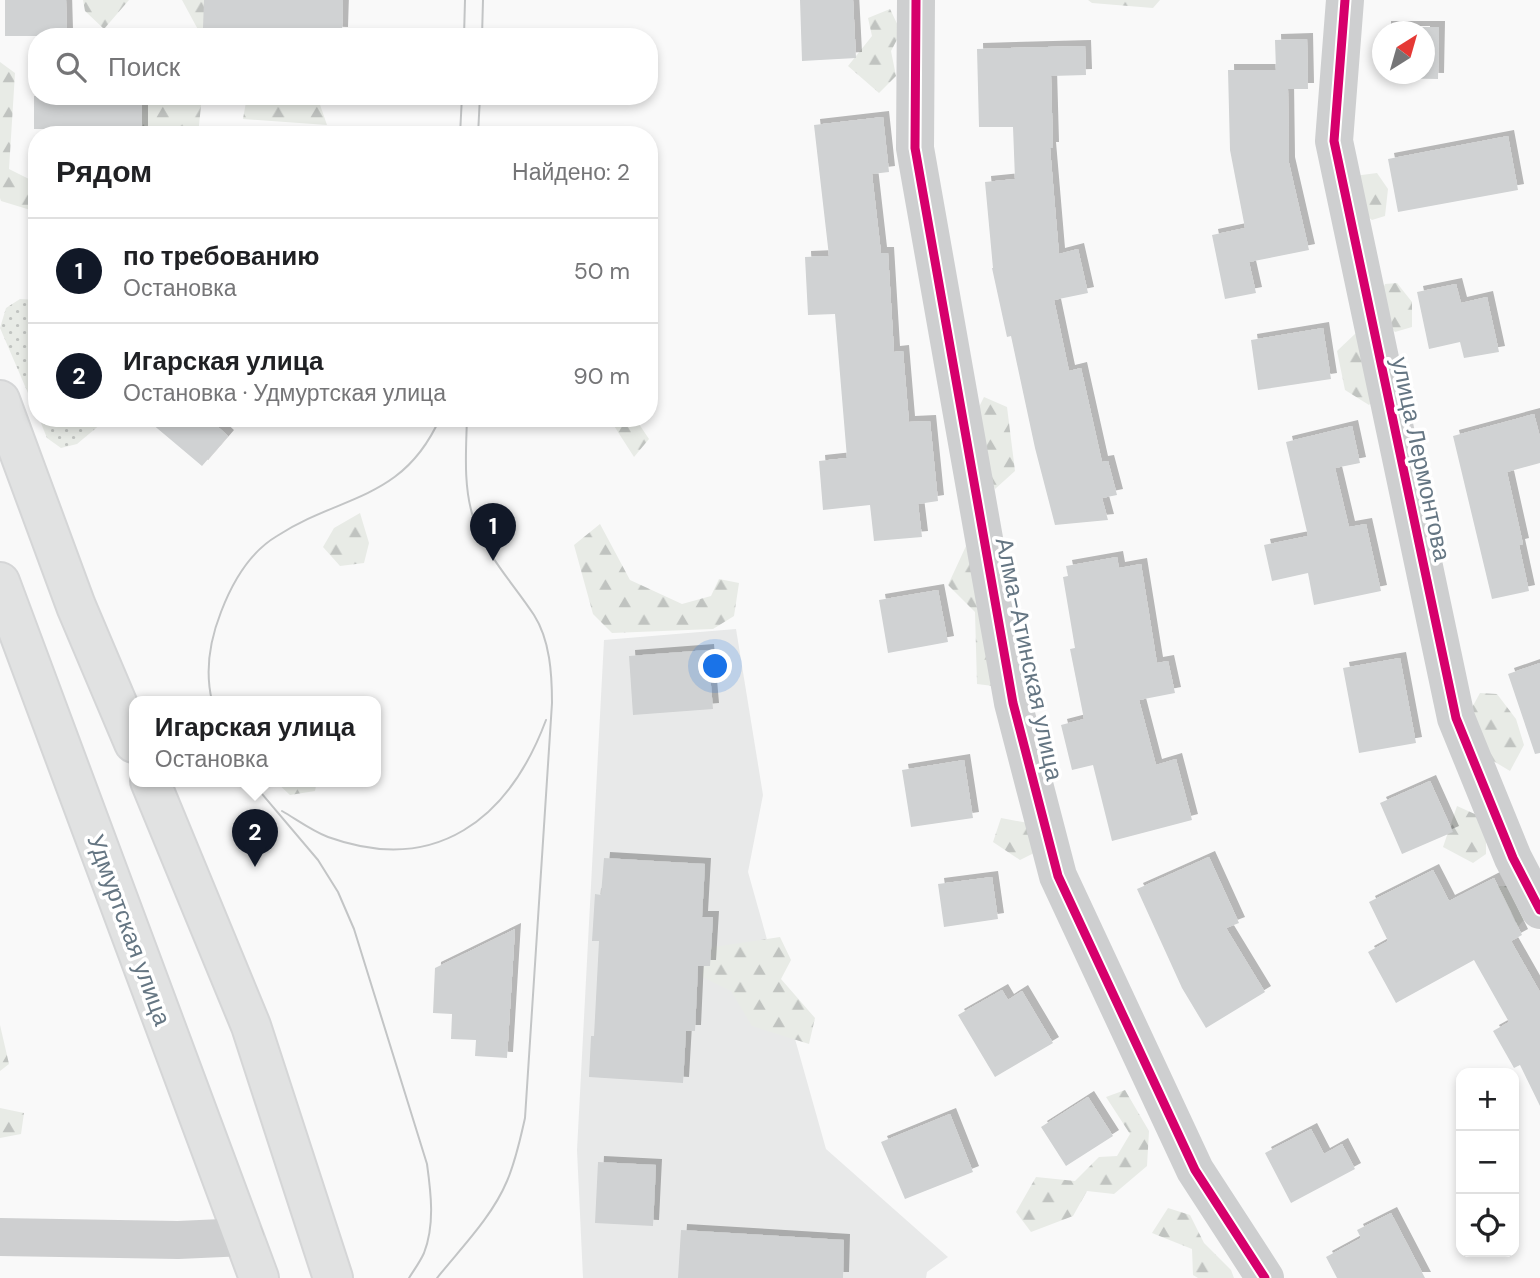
<!DOCTYPE html>
<html lang="ru">
<meta charset="utf-8">
<style>
:root{--surface:#fff;--page:#f6f6f6;--text:#202124;--muted:#757577;--line:#e0e0e0;--accent:#111827}
body{margin:0;font-family:"DM Sans",sans-serif;background:var(--page);color:var(--text)}
.controls{position:absolute;right:21px;bottom:21px;display:grid;overflow:hidden;border-radius:14px;box-shadow:0 4px 10px #0003}
.controls button{width:63px;height:63px;display:grid;place-items:center;padding:0;border:0;border-bottom:2px solid var(--line);background:var(--surface);color:var(--text);font:35px sans-serif}
.compass{position:absolute;left:1372px;top:21px;width:63px;height:63px;border-radius:50%;background:var(--surface);box-shadow:0 4px 10px #0003;rotate:37deg}
.you{position:absolute;left:716px;top:667px;width:24px;height:24px;margin:-18px;border:5px solid #fff;border-radius:50%;background:#1a73e8;box-shadow:0 0 0 10px #1a73e833}
.badge{display:grid;place-items:center;width:46px;height:46px;border-radius:50%;background:var(--accent);color:#fff;font-size:23px;font-weight:700}
.pin{position:absolute;translate:-50% -58px;filter:drop-shadow(0 2px 4px #0008)}
.pin::after{content:'';position:absolute;top:37px;width:24px;height:21px;background:inherit;clip-path:polygon(0 0,100% 0,50% 100%)}
.popup{position:absolute;left:129px;top:696px;width:252px;height:91px;box-sizing:border-box;display:grid;place-content:center;border-radius:14px;background:var(--surface);filter:drop-shadow(0 2px 5px #0005);font-size:23px;white-space:nowrap;color:var(--muted)}
.popup b{font-size:26px;color:var(--text)}
.popup::after{content:'';position:absolute;left:50%;top:100%;margin-left:-14px;border:14px solid transparent;border-top-color:var(--surface)}
.list{margin:0;padding:0;list-style:none}
h2{display:flex;justify-content:space-between;align-items:center;height:91px;margin:0;padding:0 28px;font-size:30px}
h2 small{font-size:23px;font-weight:400;color:var(--muted)}
.list li{display:grid;grid-template-columns:46px 1fr auto;gap:21px;align-items:center;box-sizing:border-box;height:105px;padding:0 28px;border-top:2px solid var(--line)}
.list b{display:block;font-size:26px;white-space:nowrap}
.list p{margin:0;font-size:23px;white-space:nowrap;color:var(--muted)}
.list em{font-size:23px;font-style:normal;color:var(--muted)}
.icon{flex:none;width:38px;height:38px;fill:none;stroke:currentColor;stroke-width:2;stroke-linecap:round;stroke-linejoin:round}
.map{position:relative;flex:none;width:1540px;height:1278px;overflow:hidden}
.search{position:absolute;background:var(--surface);box-shadow:0 4px 10px #0003;left:28px;top:28px;width:630px;height:77px;display:flex;align-items:center;gap:18px;box-sizing:border-box;padding:0 24px;border-radius:28px;color:var(--muted);font-size:26px}
.panel{position:absolute;background:var(--surface);box-shadow:0 4px 10px #0003;left:28px;top:126px;width:630px;height:301px;border-radius:28px}
.map>svg:first-child{display:block}
</style>
<div class="map">
<svg width="1540" height="1278" viewBox="0 0 1540 1278">
<defs>
<pattern id="grass-dots" width="8" height="8" patternUnits="userSpaceOnUse" patternTransform="scale(1.75)"><rect width="8" height="8" fill="#e8ebe6"/><path d="M2 2h.1M6 6h.1" fill="none" stroke="#c0c3c0" stroke-width="1.8" stroke-linecap="round"/></pattern>
<pattern id="forest-firs" width="22" height="20" patternUnits="userSpaceOnUse" patternTransform="scale(1.75)"><rect width="22" height="20" fill="#e8ebe6"/><path d="M5 1l3.5 6h-7zM16 11l3.5 6h-7z" fill="#c0c3c0"/></pattern>
<filter id="shadow"><feDropShadow dx="6" dy="-6" stdDeviation="0" flood-color="#0004"/></filter>
</defs>
<rect width="100%" height="100%" fill="#f9f9f9"/>
<path fill="#e8e9e9" d="M736,629L763,795L748,872L826,1149L948,1257L927,1272L926,1278H583L577,1150L604,640Z"/>
<path fill="url(#grass-dots)" d="M20,299L37,300V414L0,328L6,308Z
M39,418H108L77,444L61,448L47,438Z"/>
<path fill="url(#forest-firs)" d="M83,0H129L104,29L85,11Z
M182,0H228L246,25L290,31L296,37H202Z
M1088,0H1160L1153,8L1092,3Z
M890,9L901,32L891,51L896,76L879,93L848,66L872,36L868,18Z
M0,62L15,73L9,169L37,183V212L1,201L0,198Z
M124,96H202L198,135H113Z
M247,96H317L327,125L243,119Z
M1377,173L1388,189L1385,216L1372,220L1352,205L1354,176Z
M1397,283L1412,302V327L1395,332L1374,310L1385,284Z
M1356,333L1390,382L1369,405L1345,390L1337,351Z
M984,397L1007,407L1015,471L995,489L970,425Z
M609,418H635L649,439L634,457Z
M360,513L369,543L364,563L340,566L323,547L334,528Z
M600,524L630,580L682,604L711,596L719,579L739,583L734,616L713,629L612,633L593,614L574,545Z
M966,546L1001,687L977,684L975,612L948,585Z
M1480,693L1497,694L1516,719L1524,745L1510,771L1485,756L1469,713Z
M317,781L315,791L290,795L276,782Z
M1457,806L1486,819V854L1473,863L1443,847Z
M1001,818L1039,825L1044,848L1020,860L993,842Z
M1494,886H1522L1533,909L1517,928Z
M780,937L791,960L781,979L815,1018L809,1044L752,1026L731,991L702,977L707,948Z
M0,1025L9,1064L0,1071Z
M1125,1090L1149,1131L1147,1166L1114,1194L1087,1191L1073,1216L1031,1232L1016,1212L1036,1177L1075,1181L1099,1157L1117,1156L1130,1134L1106,1097Z
M0,1108L24,1113L21,1134L0,1138Z
M1168,1208L1190,1215L1204,1243L1231,1270L1234,1278H1198L1193,1275L1192,1249L1152,1233Z"/>
<path fill="#d0d2d3" filter="url(#shadow)" d="M5,0H66L67,36H5Z
M204,0H343L342,33L203,28Z
M800,0H853L856,58L802,61Z
M1385,27H1439L1438,79L1384,78V74H1424V32H1385Z
M1307,39L1308,89H1288L1289,163L1309,250L1249,262L1256,293L1225,299L1212,235L1245,228L1230,150L1228,70H1276L1275,40Z
M1085,46L1086,75L1051,76L1053,148H1050L1059,254L1078,249L1088,293L1054,300L1069,371L1081,368L1102,462L1108,461L1117,495L1102,498L1108,520L1055,525L1035,448L1011,336L1007,337L992,268H993L985,182L1015,179L1013,127H979L977,49Z
M34,96H142V135H58L57,129H34Z
M883,117L889,172L872,174L881,253H888L894,352L903,351L909,422L930,421L938,501L918,504L922,537L874,541L870,505L823,510L819,461L847,458L835,314L808,315L805,257L829,256L814,125Z
M1508,136L1518,190L1398,212L1388,159Z
M1456,284L1461,303L1487,297L1499,352L1464,358L1460,342L1429,349L1417,292Z
M1323,328L1331,379L1258,390L1251,340Z
M1534,414L1540,437V463L1507,472L1523,544L1519,545L1529,591L1492,599L1453,436Z
M145,418H208L228,436L202,466Z
M1352,426L1360,463L1335,468L1349,527L1366,524L1381,591L1314,605L1308,573L1272,581L1264,545L1308,536L1286,442Z
M1117,557L1119,568L1141,564L1157,663L1168,661L1175,693L1139,700L1156,765L1176,759L1192,820L1112,841L1093,765L1072,770L1061,725L1084,719L1070,649L1075,648L1063,577L1068,576L1066,566Z
M938,590L948,642L888,653L879,600Z
M708,650L713,709L633,715L629,656Z
M1400,658L1416,743L1359,753L1343,668Z
M1540,663V753L1535,754L1508,674Z
M964,760L973,818L911,827L902,770Z
M1430,781L1453,832L1402,854L1380,803Z
M1209,857L1239,923L1226,928L1265,992L1206,1028L1182,988L1137,889Z
M604,858L705,864L702,917H713L710,966H698L695,1031H686L683,1083L589,1077L591,1036H594L599,941H592L595,894L601,895Z
M1433,870L1449,901L1494,878L1522,935L1511,941L1540,992V1106L1520,1065L1514,1068L1493,1031L1509,1022L1474,960L1396,1003L1368,952L1388,941L1369,902Z
M992,877L998,919L944,927L938,884Z
M515,929L507,1058L475,1056L476,1040L451,1039L452,1014L433,1013L435,968Z
M1002,990L1008,1000L1022,991L1053,1043L995,1077L958,1015Z
M1088,1097L1113,1136L1066,1166L1041,1127Z
M950,1114L973,1172L905,1199L881,1142Z
M1311,1129L1324,1154L1342,1144L1355,1169L1291,1203L1265,1153Z
M598,1162L656,1165L653,1226L595,1223Z
M1391,1213L1425,1278H1337L1326,1257L1361,1238L1357,1230Z
M681,1230L844,1240L843,1278H678Z"/>
<g fill="none" stroke-linecap="round" stroke-linejoin="round">
<defs>
<path id="major" d="M0,400L76,606L134,743
M0,582L259,1278
M150,781L251,1026L333,1278"/>
</defs>
<use href="#major" stroke="#d5d6d7" stroke-width="42"/>
<path stroke="#cecfd0" stroke-width="38" d="M916,0L915,148L1013,703L1058,876L1195,1170L1265,1278
M1345,0L1334,141L1456,718L1513,858L1540,910
M0,1237L178,1240L245,1237"/>
<use href="#major" stroke="#e1e2e2" stroke-width="38"/>
<path stroke="#c3c5c6" stroke-width="2" d="M464,37L465,0
M482,37L483,0
M460,135L462,96
M478,135L480,96
M212,701C205,672 210,640 221,612C232,583 250,552 277,536C342,494 403,501 440,418
M251,781L318,860L338,892L354,929L427,1164C431,1193 435,1225 424,1253C420,1262 414,1270 409,1278
M282,811C296,819 312,831 328,837C436,876 509,819 546,720
M437,1278C461,1248 492,1217 507,1181C516,1160 520,1140 525,1118L552,703C552,674 550,640 534,615C513,583 487,557 474,520C463,488 466,451 467,418"/>
<defs>
<path id="cycleway" d="M916,0L915,148L1013,703L1058,876L1195,1170L1265,1278
M1345,0L1334,141L1456,718L1513,858L1540,910"/>
</defs>
<use href="#cycleway" stroke="#fff" stroke-width="13"/>
<use href="#cycleway" stroke="#d6006c" stroke-width="9"/>
</g>
<g text-anchor="middle" stroke-width="7" stroke-linejoin="round" paint-order="stroke">
<g font-size="24" fill="#657683" stroke="#fff">
<text transform="translate(1421 459) rotate(78)" y="8">улица Лермонтова</text>
<text transform="translate(1029 659) rotate(78)" y="8">Алма-Атинская улица</text>
<text transform="translate(129 930) rotate(70)" y="8">Удмуртская улица</text>
</g>
</g>
</svg>
<div class="controls">
<button>+</button>
<button>−</button>
<button><svg class="icon" aria-label="locate" viewBox="0 0 24 24"><circle cx="12" cy="12" r="6"/><path d="M12 2v4M12 18v4M2 12h4M18 12h4"/></svg></button>
</div>
<svg class="compass" viewBox="-18 -18 36 36"><path d="M0-13l5 13h-10z" fill="#e53935"/><path d="M0 13l5-13h-10z" fill="#757577"/></svg>
<div class="you"></div>
<div class="pin badge" style="left:493px;top:561px">1</div>
<div class="pin badge" style="left:255px;top:867px">2</div>
<div class="popup"><b>Игарская улица</b>Остановка</div>
<div class="search"><svg class="icon" aria-label="search" viewBox="0 0 24 24"><circle cx="10" cy="10" r="6"/><path d="M15 15l6 6"/></svg>Поиск</div>
<section class="panel">
<h2>Рядом<small>Найдено: 2</small></h2>
<ul class="list">
<li><span class="badge">1</span><div><b>по требованию</b><p>Остановка</p></div><em>50 m</em></li>
<li><span class="badge">2</span><div><b>Игарская улица</b><p>Остановка · Удмуртская улица</p></div><em>90 m</em></li>
</ul>
</section>
</div>
